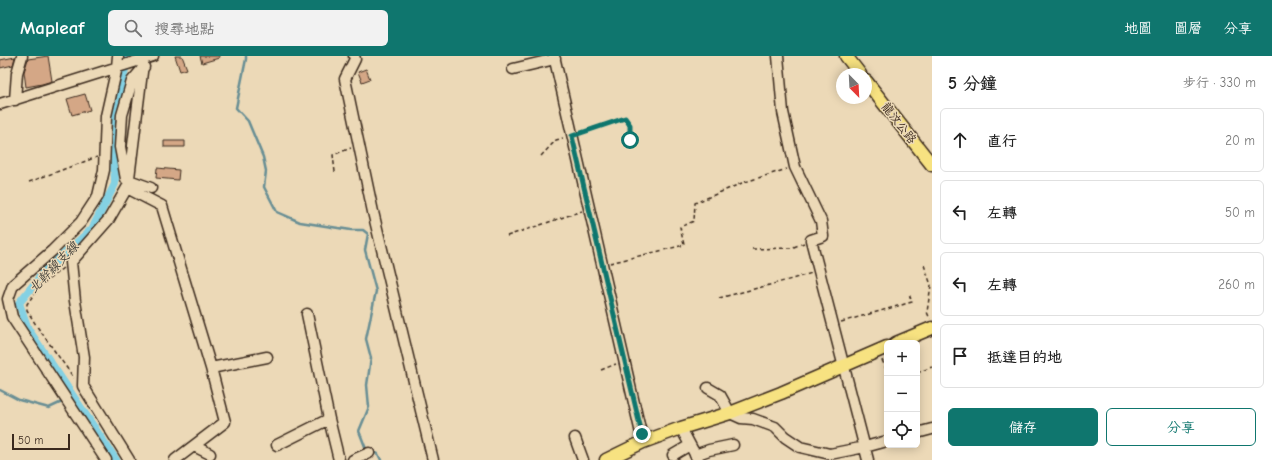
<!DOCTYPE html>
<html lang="zh-TW">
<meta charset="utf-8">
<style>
:root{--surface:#fff;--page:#f2f2f2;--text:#222;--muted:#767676;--line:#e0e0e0;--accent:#0f766e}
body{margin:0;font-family:"Comic Neue","LXGW WenKai TC",sans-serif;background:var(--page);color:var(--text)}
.controls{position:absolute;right:12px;bottom:12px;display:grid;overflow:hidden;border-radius:6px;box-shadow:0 2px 10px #0003}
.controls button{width:36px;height:36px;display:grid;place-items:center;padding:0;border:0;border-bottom:1px solid var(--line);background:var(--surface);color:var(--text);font:20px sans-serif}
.compass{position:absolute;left:836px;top:12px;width:36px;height:36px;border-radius:50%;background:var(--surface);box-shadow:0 2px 10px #0003;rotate:156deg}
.scale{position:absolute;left:12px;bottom:10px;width:58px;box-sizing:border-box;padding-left:4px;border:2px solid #3b2a1e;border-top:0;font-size:11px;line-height:14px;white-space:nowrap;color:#3b2a1e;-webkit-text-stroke:3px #ecd9b7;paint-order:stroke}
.stop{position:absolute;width:12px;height:12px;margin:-9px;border:3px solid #0f766e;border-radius:50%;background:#fff}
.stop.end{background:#0f766e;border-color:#fff;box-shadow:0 1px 4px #0008}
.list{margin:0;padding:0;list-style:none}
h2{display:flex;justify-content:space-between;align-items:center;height:52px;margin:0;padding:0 16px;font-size:17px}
h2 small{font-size:13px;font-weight:400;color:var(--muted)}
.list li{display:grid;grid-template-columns:26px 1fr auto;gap:12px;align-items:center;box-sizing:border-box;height:64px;margin:0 8px 8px;padding:0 8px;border:1px solid var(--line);border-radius:6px}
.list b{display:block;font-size:15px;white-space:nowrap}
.list em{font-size:13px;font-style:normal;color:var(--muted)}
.actions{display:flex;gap:8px;padding:12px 16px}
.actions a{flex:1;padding:9px 0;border:1px solid var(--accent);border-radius:6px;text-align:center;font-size:14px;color:var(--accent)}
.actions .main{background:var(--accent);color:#fff}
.icon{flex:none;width:22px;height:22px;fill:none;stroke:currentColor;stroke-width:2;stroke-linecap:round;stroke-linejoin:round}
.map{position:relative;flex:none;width:932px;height:404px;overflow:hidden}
header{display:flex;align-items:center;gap:24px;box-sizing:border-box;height:56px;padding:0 20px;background:var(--accent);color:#fff}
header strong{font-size:19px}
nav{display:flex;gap:22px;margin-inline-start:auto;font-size:14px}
.search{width:280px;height:36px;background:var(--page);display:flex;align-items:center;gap:10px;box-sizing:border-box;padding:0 14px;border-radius:6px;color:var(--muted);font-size:15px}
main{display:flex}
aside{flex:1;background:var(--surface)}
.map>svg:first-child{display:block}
</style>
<header>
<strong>Mapleaf</strong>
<div class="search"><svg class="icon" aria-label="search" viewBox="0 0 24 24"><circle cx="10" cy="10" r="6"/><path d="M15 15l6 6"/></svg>搜尋地點</div>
<nav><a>地圖</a><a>圖層</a><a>分享</a></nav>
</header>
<main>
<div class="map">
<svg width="932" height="404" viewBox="0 0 932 404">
<rect width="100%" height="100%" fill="#ecd9b7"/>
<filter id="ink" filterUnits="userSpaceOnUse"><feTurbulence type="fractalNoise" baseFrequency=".025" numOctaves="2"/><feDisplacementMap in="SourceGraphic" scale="8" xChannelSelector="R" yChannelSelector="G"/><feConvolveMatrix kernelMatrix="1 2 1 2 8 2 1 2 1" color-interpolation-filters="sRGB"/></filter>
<g filter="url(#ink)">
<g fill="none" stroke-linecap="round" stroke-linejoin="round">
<path stroke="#678e94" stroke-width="2.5" d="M246,0V3L236,52L248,65L263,101L266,115L264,131L277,156L300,166L351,174H363L368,178L365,194L376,235L366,283L371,302L367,329L369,351L359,375L366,393L378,398L381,404
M0,334L19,344L49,352L64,345"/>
<path stroke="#84d1e3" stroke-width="8" d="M116,404L28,273L19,247L43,217L92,173L115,128L113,58L124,18L127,0"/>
</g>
<path fill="#d4a786" stroke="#3b2a1e" d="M48,0L52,25L42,28L26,31L24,16L28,3Z
M175,0H182L187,13L180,15Z
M200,0H219V2L202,7Z
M15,1L13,9L0,12V4Z
M366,13L370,23L362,26L358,16Z
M85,38L90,54L72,59L67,43Z
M164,85H185V91H164Z
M157,112L179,114L178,124L156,122Z"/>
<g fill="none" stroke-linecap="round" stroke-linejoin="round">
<defs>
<path id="minor" d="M354,0L355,3L345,23L373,156L433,404
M554,0L643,386
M778,0L783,56L795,111L821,165L823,180L811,184L868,404
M513,13L555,3
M15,44L17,17L22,0
M0,48L153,0
M126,123L120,91L122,59L132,25L144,11
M129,124L151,132
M127,132L162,150L211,312L225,366L175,404
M307,258L329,363L339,404
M211,312L267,301
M708,332L720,339L730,357L741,362L753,363L775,371L785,381L800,391L830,398L865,391L887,385
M681,372L698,404
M917,377L932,373
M575,382L583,404
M277,389L329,363
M194,390L210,398
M673,399L690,389
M695,399L709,394L733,389
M106,404L12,261L8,243L13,229L52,195L81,166L98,140L104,114L106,60L117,11L118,0
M129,404L83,330L84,301L75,245L71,206L109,163L128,130L144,0
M353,404L369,397"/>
<path id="major" d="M846,0L860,18
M866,25L932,109
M896,287L932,272
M606,404L643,386L681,372L730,357L781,337L887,291"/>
</defs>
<use href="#minor" stroke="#3b2a1e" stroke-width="13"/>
<use href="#major" stroke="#3b2a1e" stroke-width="15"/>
<path stroke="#3b2a1e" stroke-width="1.5" stroke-dasharray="4 3" stroke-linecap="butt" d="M580,77L625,62L630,69V84
M541,100L556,84L563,82
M335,116L333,99L351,92
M29,126L97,101
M507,180L582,155
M752,193L791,192L804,187
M610,207L684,189L680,171L694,165L695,147L742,127L787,113
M924,209L931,229L927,256L930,263
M63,212L40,230L27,248V254L36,269L74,322
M719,242L792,223L812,217
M841,266L912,246L909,238
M882,304L887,315
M601,314L616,308
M917,317L932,311"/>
<use href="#minor" stroke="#ecd9b7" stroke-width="10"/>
<use href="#major" stroke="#f7e281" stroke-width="12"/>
</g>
</g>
<g fill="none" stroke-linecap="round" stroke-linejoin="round" filter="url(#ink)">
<path stroke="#0f766e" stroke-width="5" d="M630,84V69L625,62L572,80L642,378"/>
</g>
<g text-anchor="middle" stroke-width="3" stroke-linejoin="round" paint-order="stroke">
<g font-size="12" fill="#3b2a1e" stroke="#ecd9b7">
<text transform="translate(899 67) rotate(52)" y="4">龍汶公路</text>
</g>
<g font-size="13" font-style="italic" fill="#46433c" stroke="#ecd9b7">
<text transform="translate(53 211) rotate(-46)" y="5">北幹線支線</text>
</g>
</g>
</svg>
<div class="controls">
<button>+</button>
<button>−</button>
<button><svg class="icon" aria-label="locate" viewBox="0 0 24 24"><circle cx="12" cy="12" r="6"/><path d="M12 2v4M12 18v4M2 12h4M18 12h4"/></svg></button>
</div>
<svg class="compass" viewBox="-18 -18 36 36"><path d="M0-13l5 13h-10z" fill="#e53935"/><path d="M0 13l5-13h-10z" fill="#767676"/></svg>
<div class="scale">50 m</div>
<div class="stop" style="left:630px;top:84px"></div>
<div class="stop end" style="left:642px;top:378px"></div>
</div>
<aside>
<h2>5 分鐘<small>步行 · 330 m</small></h2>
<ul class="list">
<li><svg class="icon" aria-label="ahead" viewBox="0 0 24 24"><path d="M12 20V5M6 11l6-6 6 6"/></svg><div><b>直行</b></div><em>20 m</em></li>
<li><svg class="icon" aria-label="left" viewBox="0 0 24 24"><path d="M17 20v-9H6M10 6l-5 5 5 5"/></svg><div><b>左轉</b></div><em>50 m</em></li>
<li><svg class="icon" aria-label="left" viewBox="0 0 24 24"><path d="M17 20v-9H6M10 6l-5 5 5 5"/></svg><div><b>左轉</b></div><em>260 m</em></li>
<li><svg class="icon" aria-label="arrive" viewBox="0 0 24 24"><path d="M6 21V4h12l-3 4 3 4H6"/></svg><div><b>抵達目的地</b></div></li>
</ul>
<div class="actions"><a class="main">儲存</a><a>分享</a></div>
</aside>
</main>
